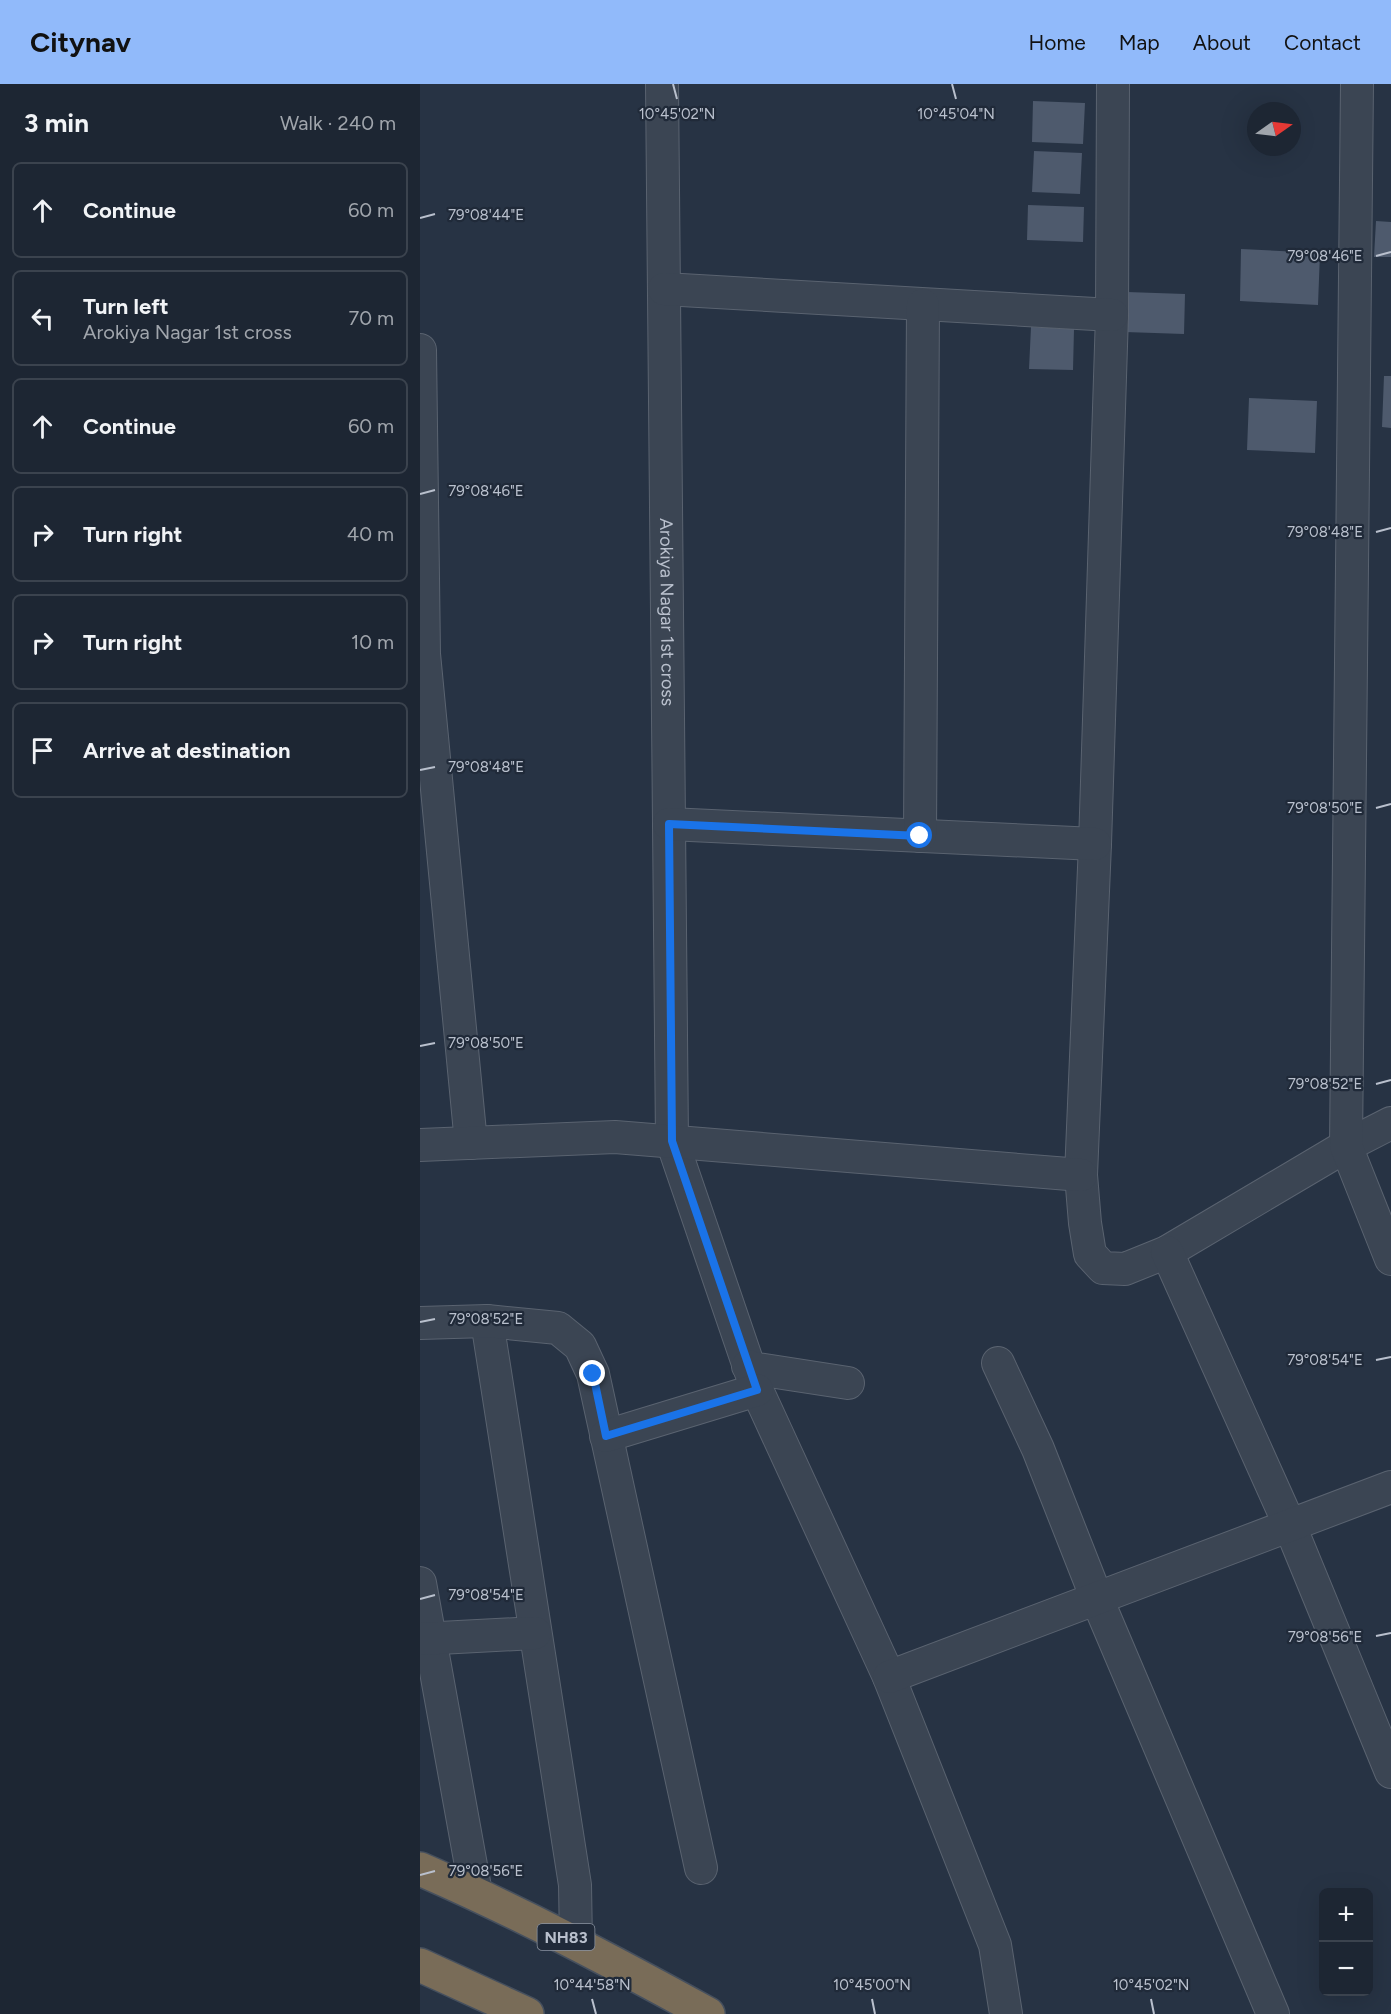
<!DOCTYPE html>
<meta charset="utf-8">
<style>
:root{--surface:#1d2633;--page:#252e3b;--text:#f1f3f6;--muted:#a0a5ac;--line:#3b434e;--accent:#91bafa}
body{margin:0;font-family:Figtree,sans-serif;background:var(--page);color:var(--text)}
.controls{position:absolute;right:18px;bottom:18px;display:grid;overflow:hidden;border-radius:9px;box-shadow:0 6px 24px #0002}
.controls button{width:54px;height:54px;display:grid;place-items:center;padding:0;border:0;border-bottom:2px solid var(--line);background:var(--surface);color:var(--text);font:30px sans-serif}
.compass{position:absolute;left:827px;top:18px;width:54px;height:54px;border-radius:50%;background:var(--surface);box-shadow:0 6px 24px #0002;rotate:76deg}
.stop{position:absolute;width:18px;height:18px;margin:-14px;border:4px solid #1a73e8;border-radius:50%;background:#fff}
.stop.end{background:#1a73e8;border-color:#fff;box-shadow:0 2px 6px #0008}
.list{margin:0;padding:0;list-style:none}
h2{display:flex;justify-content:space-between;align-items:center;height:78px;margin:0;padding:0 24px;font-size:26px}
h2 small{font-size:20px;font-weight:400;color:var(--muted)}
.list li{display:grid;grid-template-columns:39px 1fr auto;gap:18px;align-items:center;box-sizing:border-box;height:96px;margin:0 12px 12px;padding:0 12px;border:2px solid var(--line);border-radius:9px}
.list b{display:block;font-size:22px;white-space:nowrap}
.list p{margin:0;font-size:20px;white-space:nowrap;color:var(--muted)}
.list em{font-size:20px;font-style:normal;color:var(--muted)}
.icon{flex:none;width:33px;height:33px;fill:none;stroke:currentColor;stroke-width:2;stroke-linecap:round;stroke-linejoin:round}
.map{position:relative;flex:none;width:971px;height:1930px;overflow:hidden}
header{display:flex;align-items:center;gap:36px;box-sizing:border-box;height:84px;padding:0 30px;background:var(--accent);color:#111}
header strong{font-size:28px}
nav{display:flex;gap:33px;margin-inline-start:auto;font-size:21px}
main{display:flex}
aside{flex:1;background:var(--surface)}
.map>svg:first-child{display:block}
</style>
<header>
<strong>Citynav</strong>
<nav><a>Home</a><a>Map</a><a>About</a><a>Contact</a></nav>
</header>
<main>
<aside>
<h2>3 min<small>Walk · 240 m</small></h2>
<ul class="list">
<li><svg class="icon" aria-label="ahead" viewBox="0 0 24 24"><path d="M12 20V5M6 11l6-6 6 6"/></svg><div><b>Continue</b></div><em>60 m</em></li>
<li><svg class="icon" aria-label="left" viewBox="0 0 24 24"><path d="M17 20v-9H6M10 6l-5 5 5 5"/></svg><div><b>Turn left</b><p>Arokiya Nagar 1st cross</p></div><em>70 m</em></li>
<li><svg class="icon" aria-label="ahead" viewBox="0 0 24 24"><path d="M12 20V5M6 11l6-6 6 6"/></svg><div><b>Continue</b></div><em>60 m</em></li>
<li><svg class="icon" aria-label="right" viewBox="0 0 24 24"><path d="M7 20v-9h11M14 6l5 5-5 5"/></svg><div><b>Turn right</b></div><em>40 m</em></li>
<li><svg class="icon" aria-label="right" viewBox="0 0 24 24"><path d="M7 20v-9h11M14 6l5 5-5 5"/></svg><div><b>Turn right</b></div><em>10 m</em></li>
<li><svg class="icon" aria-label="arrive" viewBox="0 0 24 24"><path d="M6 21V4h12l-3 4 3 4H6"/></svg><div><b>Arrive at destination</b></div></li>
</ul>
</aside>
<div class="map">
<svg width="971" height="1930" viewBox="0 0 971 1930">
<rect width="100%" height="100%" fill="#273344"/>
<path fill="#4e5a6d" d="M613,17L665,19L663,60L612,58Z
M614,67L662,69L660,110L612,108Z
M608,121L664,123L663,158L607,156Z
M956,137L971,138V173H954Z
M821,165L900,169L898,221L820,217Z
M707,208L765,210L764,250L705,248Z
M611,243L654,245L653,286L609,285Z
M964,292H971V344L962,343Z
M829,314L897,317L895,369L827,366Z"/>
<g fill="none" stroke-linecap="round" stroke-linejoin="round">
<defs>
<g id="street">
<path id="s1" d="M242,0L252,1057L337,1306L469,1593L575,1861L586,1930"/>
<path d="M693,0L692,231L675,760L661,1091L665,1139L670,1170L683,1184L705,1185L747,1168L926,1062L971,1039"/>
<path d="M937,0L926,1062L971,1175"/>
<path d="M244,205L692,231"/>
<path d="M0,266L4,570L51,1059"/>
<path d="M249,740L675,760"/>
<path d="M500,752L503,221"/>
<path d="M0,1061L195,1053L661,1091"/>
<path d="M747,1168L870,1442L971,1688"/>
<path d="M67,1237L155,1801L156,1858"/>
<path d="M0,1239L67,1237L138,1244L160,1262L173,1290L281,1784"/>
<path d="M578,1279L618,1365L677,1515L853,1930"/>
<path d="M328,1282L337,1285L428,1299"/>
<path d="M186,1352L337,1306"/>
<path d="M0,1499L56,1809"/>
<path d="M0,1555L115,1549"/>
<path d="M469,1593L971,1403"/>
</g>
<path id="highway" d="M0,1785C99,1828 193,1878 288,1930
M0,1881L107,1930"/>
</defs>
<use href="#street" stroke="#5a6370" stroke-width="34"/>
<use href="#highway" stroke="#46505e" stroke-width="36"/>
<use href="#street" stroke="#3b4553" stroke-width="32"/>
<use href="#highway" stroke="#796c58" stroke-width="33"/>
</g>
<g fill="none" stroke-linecap="round" stroke-linejoin="round">
<path stroke="#1a73e8" stroke-width="8" d="M173,1290L186,1352L337,1306L252,1057L249,740L500,752"/>
</g>
<path fill="none" stroke="#b9c0cd" stroke-width="2" d="M253,0L257,15M532,0L536,15M0,134L15,130M956,172L971,168M0,410L15,406M956,448L971,444M0,686L15,683M956,724L971,720M0,962L15,959M956,1000L971,996M0,1238L15,1235M956,1276L971,1273M0,1515L15,1511M956,1552L971,1549M0,1791L15,1787M172,1915L176,1930M452,1915L455,1930M731,1915L734,1930"/>
<g text-anchor="middle" stroke-width="4.5" stroke-linejoin="round" paint-order="stroke">
<rect fill="#202a39" stroke="#8b93a1" stroke-width="1.5" x="117.5" y="1840" width="57" height="26" rx="4.5"/>
<g font-size="16" font-weight="bold" fill="#b9c0cd">
<text x="146" y="1859">NH83</text>
</g>
<g font-size="18" fill="#b9c0cd" stroke="#202a39">
<text dy="6" stroke="none"><textPath href="#s1" startOffset="528">Arokiya Nagar 1st cross</textPath></text>
</g>
</g>
<g font-size="15" text-anchor="middle" fill="#b9c0cd" stroke="#202a39" stroke-width="4.5" stroke-linejoin="round" paint-order="stroke">
<text x="536" y="35">10°45'04"N</text>
<text x="257" y="35">10°45'02"N</text>
<text x="66" y="136">79°08'44"E</text>
<text x="905" y="177">79°08'46"E</text>
<text x="66" y="412">79°08'46"E</text>
<text x="905" y="453">79°08'48"E</text>
<text x="66" y="688">79°08'48"E</text>
<text x="905" y="729">79°08'50"E</text>
<text x="66" y="964">79°08'50"E</text>
<text x="905" y="1005">79°08'52"E</text>
<text x="66" y="1240">79°08'52"E</text>
<text x="905" y="1281">79°08'54"E</text>
<text x="66" y="1516">79°08'54"E</text>
<text x="905" y="1558">79°08'56"E</text>
<text x="66" y="1792">79°08'56"E</text>
<text x="172" y="1906">10°44'58"N</text>
<text x="452" y="1906">10°45'00"N</text>
<text x="731" y="1906">10°45'02"N</text>
</g>
</svg>
<div class="controls">
<button>+</button>
<button>−</button>
</div>
<svg class="compass" viewBox="-18 -18 36 36"><path d="M0-13l5 13h-10z" fill="#e53935"/><path d="M0 13l5-13h-10z" fill="#a0a5ac"/></svg>
<div class="stop" style="left:500px;top:752px"></div>
<div class="stop end" style="left:173px;top:1290px"></div>
</div>
</main>
